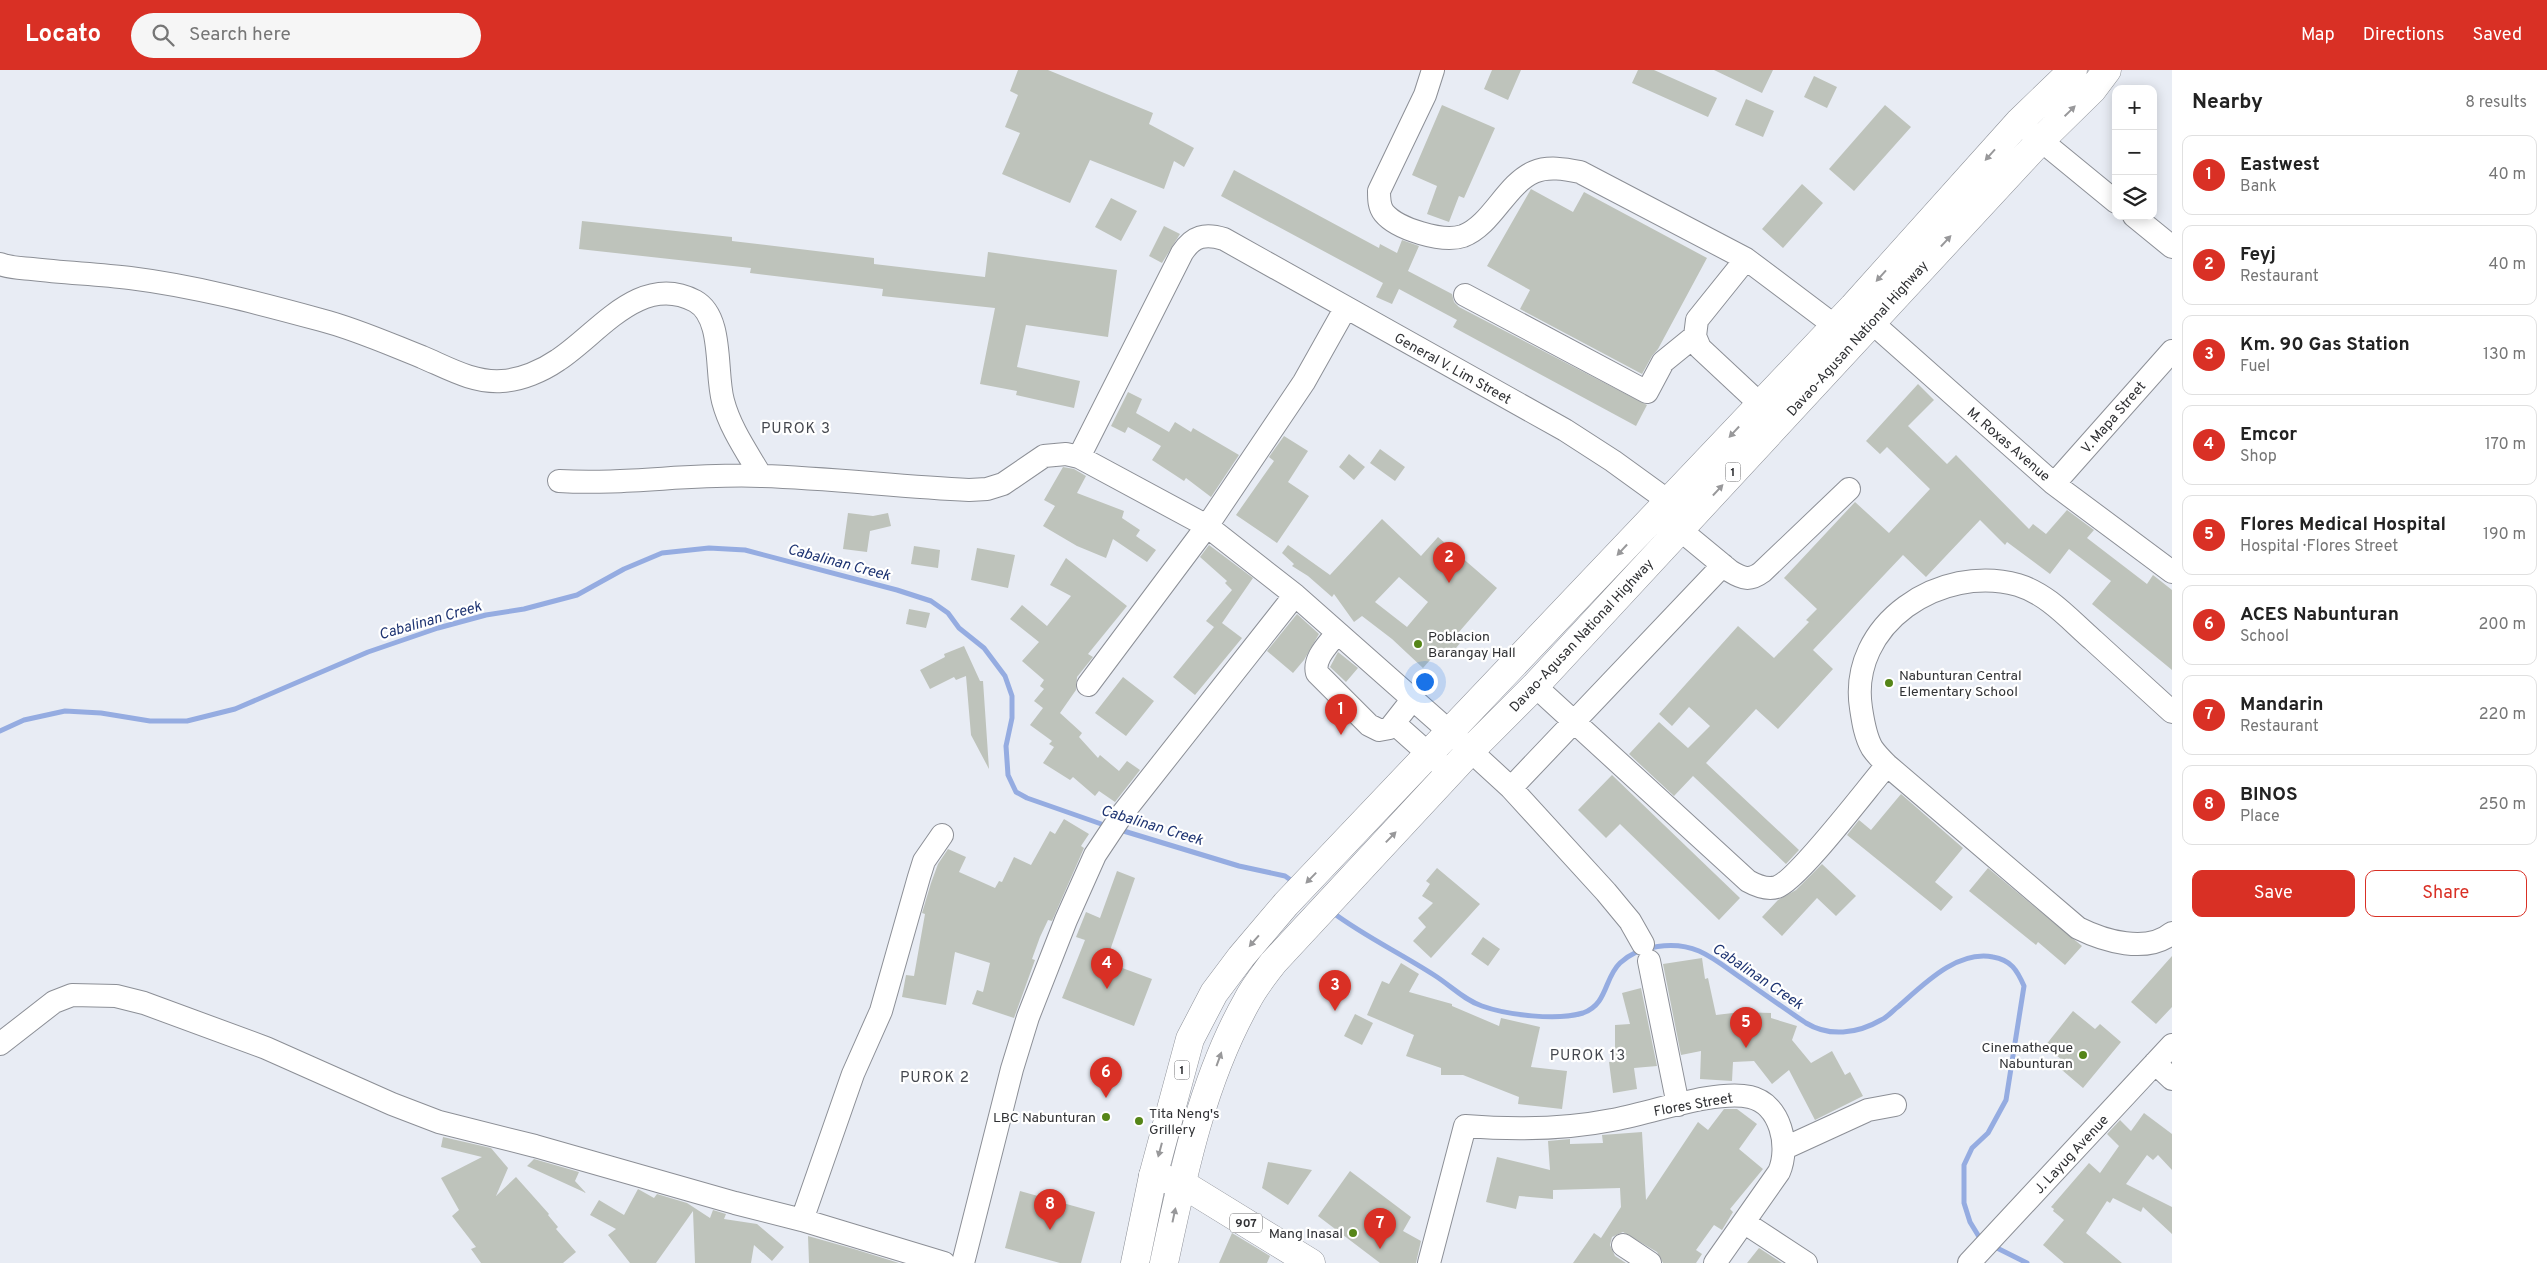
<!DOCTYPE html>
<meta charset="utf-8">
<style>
:root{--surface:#fff;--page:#f6f6f6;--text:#222;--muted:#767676;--line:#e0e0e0;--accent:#d93025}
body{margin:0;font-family:Overpass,sans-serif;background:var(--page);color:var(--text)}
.controls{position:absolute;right:15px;top:15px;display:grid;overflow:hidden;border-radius:10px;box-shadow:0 2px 12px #0003}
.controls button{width:45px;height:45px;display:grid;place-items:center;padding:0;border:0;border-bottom:1px solid var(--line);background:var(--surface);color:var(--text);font:25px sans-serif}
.you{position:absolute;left:1424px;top:611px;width:18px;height:18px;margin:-12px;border:4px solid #fff;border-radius:50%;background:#1a73e8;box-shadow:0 0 0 8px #1a73e833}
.badge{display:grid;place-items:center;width:32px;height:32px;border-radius:50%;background:var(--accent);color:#fff;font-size:16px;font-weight:700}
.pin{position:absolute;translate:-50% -41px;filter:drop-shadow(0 1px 2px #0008)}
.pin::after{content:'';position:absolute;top:26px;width:18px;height:15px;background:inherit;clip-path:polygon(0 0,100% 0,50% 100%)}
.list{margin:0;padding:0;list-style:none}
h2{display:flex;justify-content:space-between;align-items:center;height:65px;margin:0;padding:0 20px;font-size:21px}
h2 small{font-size:16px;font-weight:400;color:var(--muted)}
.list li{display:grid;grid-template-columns:32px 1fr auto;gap:15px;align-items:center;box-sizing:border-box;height:80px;margin:0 10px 10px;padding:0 10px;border:1px solid var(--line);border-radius:10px}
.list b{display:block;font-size:19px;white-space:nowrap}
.list p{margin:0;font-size:16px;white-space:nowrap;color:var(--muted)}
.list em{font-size:16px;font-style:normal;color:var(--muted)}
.actions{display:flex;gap:10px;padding:15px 20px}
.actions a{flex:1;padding:11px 0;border:1px solid var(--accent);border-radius:10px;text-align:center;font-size:18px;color:var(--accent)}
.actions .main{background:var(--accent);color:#fff}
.icon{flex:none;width:28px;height:28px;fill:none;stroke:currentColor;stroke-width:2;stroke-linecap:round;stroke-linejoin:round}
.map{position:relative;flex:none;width:2172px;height:1193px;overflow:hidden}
header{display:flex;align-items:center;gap:30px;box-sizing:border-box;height:70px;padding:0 25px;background:var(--accent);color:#fff}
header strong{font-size:24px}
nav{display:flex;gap:28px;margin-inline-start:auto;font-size:18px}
.search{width:350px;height:45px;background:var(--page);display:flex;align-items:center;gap:12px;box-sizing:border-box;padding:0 18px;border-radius:28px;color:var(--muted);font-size:19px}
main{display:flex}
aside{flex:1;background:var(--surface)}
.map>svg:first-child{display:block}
</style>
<header>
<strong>Locato</strong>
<div class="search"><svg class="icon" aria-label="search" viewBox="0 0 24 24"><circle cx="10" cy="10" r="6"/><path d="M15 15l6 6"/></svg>Search here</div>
<nav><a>Map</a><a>Directions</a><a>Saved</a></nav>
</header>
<main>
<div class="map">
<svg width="2172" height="1193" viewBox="0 0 2172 1193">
<rect width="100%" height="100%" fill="#e8ecf4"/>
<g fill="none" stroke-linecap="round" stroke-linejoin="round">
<path stroke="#95ace1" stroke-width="5" d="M0,661L24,650L65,641L101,643L150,651H187L235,639L368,582L438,558L486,545L524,539L577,525L624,499L662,483L709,478L745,480L897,520L931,531L948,543L959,558L984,578L1005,606L1012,626V648L1006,676L1008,705L1016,722L1027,728L1107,756
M1117,759L1239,796L1285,806L1295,813
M1332,842C1364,866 1400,883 1434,905C1450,915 1464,930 1482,936C1507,945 1557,951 1583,943C1608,934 1604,908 1620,893C1639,875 1675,871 1699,881C1715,888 1729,900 1744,910C1764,924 1785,939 1806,953C1829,967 1857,964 1881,950C1888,947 1893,940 1899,936C1924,914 1957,880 1993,887C2011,890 2017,900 2024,916L2006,1030L1988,1063L1972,1078L1964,1095V1133L1970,1152L1981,1170
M1993,1176L2027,1193"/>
</g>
<path fill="#bec3bb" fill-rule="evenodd" d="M1018,0H1048L1153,43L1149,54L1194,78L1184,97L1174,91L1164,119L1090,90L1070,133L1002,104L1020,63L1005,57L1018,25L1010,21Z
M1492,0H1521L1508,30L1484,19Z
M1638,0H1654L1717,28L1708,47L1632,13Z
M1714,0H1773L1762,23Z
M1814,6L1837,17L1827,38L1804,27Z
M1746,29L1774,41L1763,67L1735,55Z
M1442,35L1495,58L1464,128L1459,126L1449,152L1427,144L1437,116L1412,105Z
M1885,35L1911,57L1854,121L1829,99Z
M1234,100L1379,178L1380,174L1397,183L1402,170L1419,176L1408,201L1452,224L1454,232L1459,237L1647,335L1636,356L1453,257L1457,250L1399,219L1392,234L1376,227L1383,213L1221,126Z
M1802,114L1823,133L1783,178L1762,159Z
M1531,119L1573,142L1584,122L1707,188L1658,279L1652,286L1642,304L1520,239L1530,220L1487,196Z
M1111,128L1137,141L1121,171L1095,157Z
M582,151L732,167V171L874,188V194L985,207L988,182L1117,200L1108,267L1026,255L1017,297L1080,311L1074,338L1016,325L1017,321L980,314L995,238L882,226L883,219L750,203L751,198L579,179Z
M1164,156L1180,164L1162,193L1149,186Z
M1918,314L1934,330L1908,356L1947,394L1956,385L2029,459L2033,454L2046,464L2067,440L2094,460L2087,468L2147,514L2153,505L2172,520V600L2092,534L2111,511L2069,479L2050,504L2007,472L2005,475L1980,450L1926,507L1903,485L1813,580L1833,599L1778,659L1756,639L1706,693L1799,780L1786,794L1693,706L1674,726L1629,684L1659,652L1688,678L1710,656L1689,637L1672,656L1659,644L1738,556L1774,588L1809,552L1806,550L1817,539L1784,508L1855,432L1889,463L1930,419L1887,377L1880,384L1866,371Z
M1128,322L1142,329L1136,343L1169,362L1175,352L1191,362L1193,358L1239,385L1211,427L1186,408L1184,411L1152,390L1161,376L1128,357L1125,363L1111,356Z
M1284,366L1308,381L1288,412L1309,426L1277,473L1236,445L1274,391L1269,387Z
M1380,379L1405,397L1395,411L1370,393Z
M1349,384L1365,397L1354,410L1339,397Z
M1063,397L1074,399L1086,406L1077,423L1124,441L1122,448L1140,460L1136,466L1156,480L1147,492L1113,469L1106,488L1077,476L1043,456L1055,436L1044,430Z
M848,443L873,446L888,443L891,456L870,461L867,482L843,479Z
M1382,449L1421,486L1438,467L1497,518L1459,562L1465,567L1447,589L1438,581L1423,598L1392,569L1362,546L1354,552L1334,524L1332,527L1308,506L1292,496L1294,494L1282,483L1288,475L1330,505ZM1399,507L1428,532L1407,557L1375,532Z
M1209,475L1253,508L1222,553L1242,568L1195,625L1173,607L1214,557L1206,551L1232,520L1225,513L1227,511L1200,487Z
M914,476L940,480L938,498L911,494Z
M977,478L1015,485L1008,518L971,510Z
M1066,488L1127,536L1088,584L1093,587L1077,607L1076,620L1060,643L1082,663L1079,667L1098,688L1100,685L1119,701L1127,691L1140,700L1115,732L1099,721L1095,726L1073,707L1070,710L1043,693L1054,677L1049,674L1052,671L1030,655L1043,638L1034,631L1044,619L1040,616L1044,610L1022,591L1039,572L1010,549L1022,535L1047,556L1071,526L1050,515Z
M909,539L930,543L926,558L906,554Z
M1297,544L1319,564L1304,590L1293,603L1267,581Z
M964,576L980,611H983L989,699L971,665L966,606L956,610L954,607L930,619L920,600L945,587L944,584Z
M1338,582L1358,598L1346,612L1330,597Z
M1123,607L1154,631L1126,666L1095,643Z
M1612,705L1740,828L1719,850L1620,754L1606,768L1578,740Z
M1901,724L1963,778L1935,812L1953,827L1941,841L1847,765L1859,750L1871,760Z
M1064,749L1089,764L1081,776L1084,778L1052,851L1048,850L1040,867L1032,889L1035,890L1014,948L972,934L977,920L983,922L990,893L955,882L946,935L902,927L906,905L914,906L925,844L922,843L931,813L938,794L948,779L966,787L959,802L995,818L999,811L1002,812L1014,787L1031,795L1050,761L1055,764Z
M1822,794L1856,826L1836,846L1817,828L1782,866L1762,847L1778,830L1796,820Z
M1437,798L1480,834L1431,888L1413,871L1426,857L1418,848L1433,833L1422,826L1430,814L1426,811Z
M1988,798L2082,876L2065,895L2038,872L2036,875L1969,821Z
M1117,801L1135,808L1106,892L1152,909L1134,956L1062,928L1085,870L1076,867L1086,842L1100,848Z
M1483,867L1500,879L1488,896L1471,884Z
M2172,886V937L2156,954L2131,932Z
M1702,888L1705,909L1708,908L1716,945L1741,942L1771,943V948L1797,956L1792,970L1811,993L1832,981L1845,1005L1850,1002L1863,1026L1815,1050L1789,1000L1772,1014L1754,991L1733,992L1732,1011L1700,1009L1701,981L1681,985L1663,894Z
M1401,893L1419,904L1409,922L1452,934V936L1499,956L1501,948L1540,957L1531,997L1567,1001L1562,1039L1518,1034L1519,1027L1463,1005H1441V998L1406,986L1414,965L1367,945L1382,911L1389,914Z
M1641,918L1657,996L1634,998L1637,1019L1613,1023L1609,992L1615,991V955L1630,954L1622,923Z
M2073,941L2095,959L2100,954L2121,972L2083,1018L2062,1000L2067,994L2045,976Z
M1355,944L1373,953L1362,975L1344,966Z
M1724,1039H1737L1757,1054L1739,1079L1763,1099L1730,1139L1733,1142L1722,1160L1714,1155L1696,1180L1702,1184L1696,1193H1663L1657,1182L1623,1162L1612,1167L1610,1175L1615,1186L1626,1193H1573L1594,1163L1601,1168L1621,1137L1620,1118L1553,1120V1129L1519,1126L1516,1139L1486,1132L1497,1087L1550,1100L1548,1071L1570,1069V1074L1603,1073L1602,1065L1642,1062L1646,1130L1698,1052L1708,1060Z
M2144,1043L2172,1064V1100L2158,1085L2153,1090L2147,1085L2126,1114L2172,1137V1164L2143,1137L2141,1142L2113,1128L2110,1133L2107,1131L2086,1163L2122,1193H2064L2043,1175L2064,1150L2053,1141L2054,1139L2051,1137L2089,1093L2100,1103L2119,1076L2107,1064L2120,1050L2131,1061Z
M443,1067L491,1078L508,1098L496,1126L516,1107L549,1144L548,1145L558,1157L556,1159L576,1182L563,1193H481L471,1179L476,1177L452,1146L459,1140L441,1108L482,1087L441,1077Z
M534,1089L579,1102L575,1111L586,1123L527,1096Z
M1268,1092L1312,1100L1288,1135L1262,1118Z
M1350,1101L1411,1147L1403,1161L1421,1171L1416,1193H1380L1318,1146Z
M638,1119L654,1128L657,1124L687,1133L710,1148L713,1140L726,1144L724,1149L757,1154L784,1177L772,1191L754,1175L751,1193H695L693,1141L656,1193H630L608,1165L616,1159L590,1145L599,1130L624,1145Z
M1020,1121L1095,1142L1081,1193H1060L1005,1178Z
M1232,1163L1270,1186L1267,1193H1219Z
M808,1166L854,1179L899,1193H809Z
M1759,1178L1782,1193H1747Z"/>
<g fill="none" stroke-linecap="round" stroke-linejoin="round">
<defs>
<path id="minor" d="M1433,0L1425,25L1379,121C1379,129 1379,137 1384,143C1397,159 1443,173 1463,166C1492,155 1506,114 1534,102C1548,96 1565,99 1580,102L1746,189L1835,256
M2027,59L2116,132
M2134,146L2172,177
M1746,189L1697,250L1695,266L1700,278L1760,334
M0,194C10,198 22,198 32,199C65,203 97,204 130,208C194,216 259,233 321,250C356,259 389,274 422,287C448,298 473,313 502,311C521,310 542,301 558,290C598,264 640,202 695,231C724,247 715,302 723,331C730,358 747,382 761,406
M1465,225L1647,322L1663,292L1695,266
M1860,242L2054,414L2172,502
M1079,387L1182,183C1193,166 1205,163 1224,169L1565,360L1613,391L1682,441
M559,411C626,415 693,403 761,406C830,408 900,417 969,420L987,419L1003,414L1044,386L1066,384L1079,387L1207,456L1295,525L1450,662L1511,718L1606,822L1630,851L1643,874
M2054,414L2172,281
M1667,449L1730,501C1743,509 1750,511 1762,502L1849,419
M1337,563C1329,574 1313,588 1317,603L1369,655L1379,660L1390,658L1412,630
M1088,615L1207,456L1304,312L1345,239
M1535,616L1748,811C1757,816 1767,820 1777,817C1798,810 1868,717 1887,695
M2172,642C2146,618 2119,594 2093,570C2070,550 2048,524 2018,515C1941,493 1848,554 1861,638C1863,651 1865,666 1872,678C1876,684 1882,690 1887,695L2078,858C2104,871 2147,884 2172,863
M1395,654L1441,695
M1511,718L1723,495
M1649,891L1678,1035
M0,974L54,932L72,925L116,926L144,933L266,978L392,1034L439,1052L535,1076L735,1133L802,1150L944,1193
M2155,993L2172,1009
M1785,1078L1868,1040L1895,1035
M802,1150L853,1004L881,941L919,807L924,791L942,765
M1745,1153L1806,1193
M1623,1175L1650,1193
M963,1193L1012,999L1028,947L1066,850L1095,785L1123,743L1295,525
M1429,1193L1465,1056C1515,1060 1562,1060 1612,1050C1648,1044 1716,1019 1750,1027C1781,1034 1790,1077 1779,1102L1715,1193
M1969,1193L2172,975"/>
<path id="major" d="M1153,1106L1181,1113L1311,1193"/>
<path id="highway" d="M1135,1193L1153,1106L1190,969L1214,923L1241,887L1286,834L1853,237L2019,52L2073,0
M1164,1193C1183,1104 1202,1011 1247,931C1254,917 1264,905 1273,893L1470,681L1535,616L2040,71L2092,20L2107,0"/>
</defs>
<use href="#minor" stroke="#8c8f96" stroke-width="24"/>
<use href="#major" stroke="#8c8f96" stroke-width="29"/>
<use href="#highway" stroke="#8c8f96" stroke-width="29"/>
<use href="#minor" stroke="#fff" stroke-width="22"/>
<use href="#major" stroke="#fff" stroke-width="28"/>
<use href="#highway" stroke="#fff" stroke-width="28"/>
</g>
<defs><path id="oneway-solid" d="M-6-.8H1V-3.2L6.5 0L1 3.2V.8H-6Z" transform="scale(1.25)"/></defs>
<g fill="#98989a">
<use href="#oneway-solid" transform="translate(2070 41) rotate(-44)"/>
<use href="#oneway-solid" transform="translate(1990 85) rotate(132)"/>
<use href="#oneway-solid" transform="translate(1946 171) rotate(-47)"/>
<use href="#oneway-solid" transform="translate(1881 206) rotate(132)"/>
<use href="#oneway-solid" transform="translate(1734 362) rotate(133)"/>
<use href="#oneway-solid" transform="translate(1718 420) rotate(-47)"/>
<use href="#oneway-solid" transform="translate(1622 480) rotate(133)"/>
<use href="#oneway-solid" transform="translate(1391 767) rotate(-46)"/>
<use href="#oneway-solid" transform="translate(1311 808) rotate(134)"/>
<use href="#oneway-solid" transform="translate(1254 871) rotate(131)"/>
<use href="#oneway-solid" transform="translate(1219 989) rotate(-70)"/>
<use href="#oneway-solid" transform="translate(1160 1080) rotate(105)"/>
<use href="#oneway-solid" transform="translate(1174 1145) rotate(-78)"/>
</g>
<g fill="#558517" stroke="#fff" stroke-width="2">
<circle cx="1418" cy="574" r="5"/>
<circle cx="1889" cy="613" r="5"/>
<circle cx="2083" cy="985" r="5"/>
<circle cx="1106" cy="1047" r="5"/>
<circle cx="1139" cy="1051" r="5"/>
<circle cx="1353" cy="1163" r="5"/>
</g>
<g text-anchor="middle" stroke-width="4.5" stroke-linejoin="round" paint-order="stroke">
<g fill="#fff" stroke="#6e6f71" stroke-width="1">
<rect x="1725.5" y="392.5" width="15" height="19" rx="4"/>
<rect x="1174.5" y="990.5" width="15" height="19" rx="4"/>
<rect x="1230" y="1143.5" width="32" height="19" rx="4"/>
</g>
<g font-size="12" font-weight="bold" fill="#303134">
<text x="1733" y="406">1</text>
<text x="1182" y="1004">1</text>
<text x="1246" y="1157">907</text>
</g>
<g font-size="14" fill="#303134" stroke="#fff">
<text transform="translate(1857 268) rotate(-48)" y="5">Davao-Agusan National Highway</text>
<text transform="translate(1453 298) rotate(29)" y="5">General V. Lim Street</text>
<text transform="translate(2113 347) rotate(-49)" y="5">V. Mapa Street</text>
<text transform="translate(2009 374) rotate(41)" y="5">M. Roxas Avenue</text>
<text transform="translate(1581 565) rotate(-47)" y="5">Davao-Agusan National Highway</text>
<text transform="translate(1693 1034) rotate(-10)" y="5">Flores Street</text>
<text transform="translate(2071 1084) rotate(-47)" y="5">J. Layug Avenue</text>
</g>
<g font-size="14" fill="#303134" stroke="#fff" text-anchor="start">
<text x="1428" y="571">Poblacion<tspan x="1428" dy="16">Barangay Hall</tspan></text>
<text x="1899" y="610">Nabunturan Central<tspan x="1899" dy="16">Elementary School</tspan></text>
<text x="2073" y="982" text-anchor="end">Cinematheque<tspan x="2073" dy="16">Nabunturan</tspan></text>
<text x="1149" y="1048">Tita Neng's<tspan x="1149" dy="16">Grillery</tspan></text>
<text x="1096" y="1052" text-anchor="end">LBC Nabunturan</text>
<text x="1343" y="1168" text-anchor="end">Mang Inasal</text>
</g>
<g font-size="15" letter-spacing="1" fill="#44474e" stroke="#fff">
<text x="796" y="363">PUROK 3</text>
<text x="1588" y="990">PUROK 13</text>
<text x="935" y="1012">PUROK 2</text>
</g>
<g font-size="15" font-style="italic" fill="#1e3472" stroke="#fff">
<text transform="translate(839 492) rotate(15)" y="5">Cabalinan Creek</text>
<text transform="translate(430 550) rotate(-16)" y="5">Cabalinan Creek</text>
<text transform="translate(1152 755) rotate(17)" y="5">Cabalinan Creek</text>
<text transform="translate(1758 906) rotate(34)" y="5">Cabalinan Creek</text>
</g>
</g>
</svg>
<div class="controls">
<button>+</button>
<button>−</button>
<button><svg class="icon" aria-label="layers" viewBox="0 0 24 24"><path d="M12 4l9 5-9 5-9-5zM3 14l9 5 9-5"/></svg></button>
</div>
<div class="you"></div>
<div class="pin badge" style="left:1341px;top:665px">1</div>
<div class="pin badge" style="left:1449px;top:513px">2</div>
<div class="pin badge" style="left:1335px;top:941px">3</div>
<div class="pin badge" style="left:1107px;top:919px">4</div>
<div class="pin badge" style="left:1746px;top:978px">5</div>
<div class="pin badge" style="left:1106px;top:1028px">6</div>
<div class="pin badge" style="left:1380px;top:1179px">7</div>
<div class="pin badge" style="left:1050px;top:1160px">8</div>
</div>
<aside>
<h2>Nearby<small>8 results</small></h2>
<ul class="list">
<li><span class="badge">1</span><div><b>Eastwest</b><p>Bank</p></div><em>40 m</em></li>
<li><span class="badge">2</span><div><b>Feyj</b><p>Restaurant</p></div><em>40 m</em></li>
<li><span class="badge">3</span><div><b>Km. 90 Gas Station</b><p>Fuel</p></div><em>130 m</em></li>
<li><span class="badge">4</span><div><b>Emcor</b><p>Shop</p></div><em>170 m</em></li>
<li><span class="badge">5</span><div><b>Flores Medical Hospital</b><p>Hospital · Flores Street</p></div><em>190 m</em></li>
<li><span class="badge">6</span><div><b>ACES Nabunturan</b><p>School</p></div><em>200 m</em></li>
<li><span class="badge">7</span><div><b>Mandarin</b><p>Restaurant</p></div><em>220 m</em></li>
<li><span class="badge">8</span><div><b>BINOS</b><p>Place</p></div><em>250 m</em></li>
</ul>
<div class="actions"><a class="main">Save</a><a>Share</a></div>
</aside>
</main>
